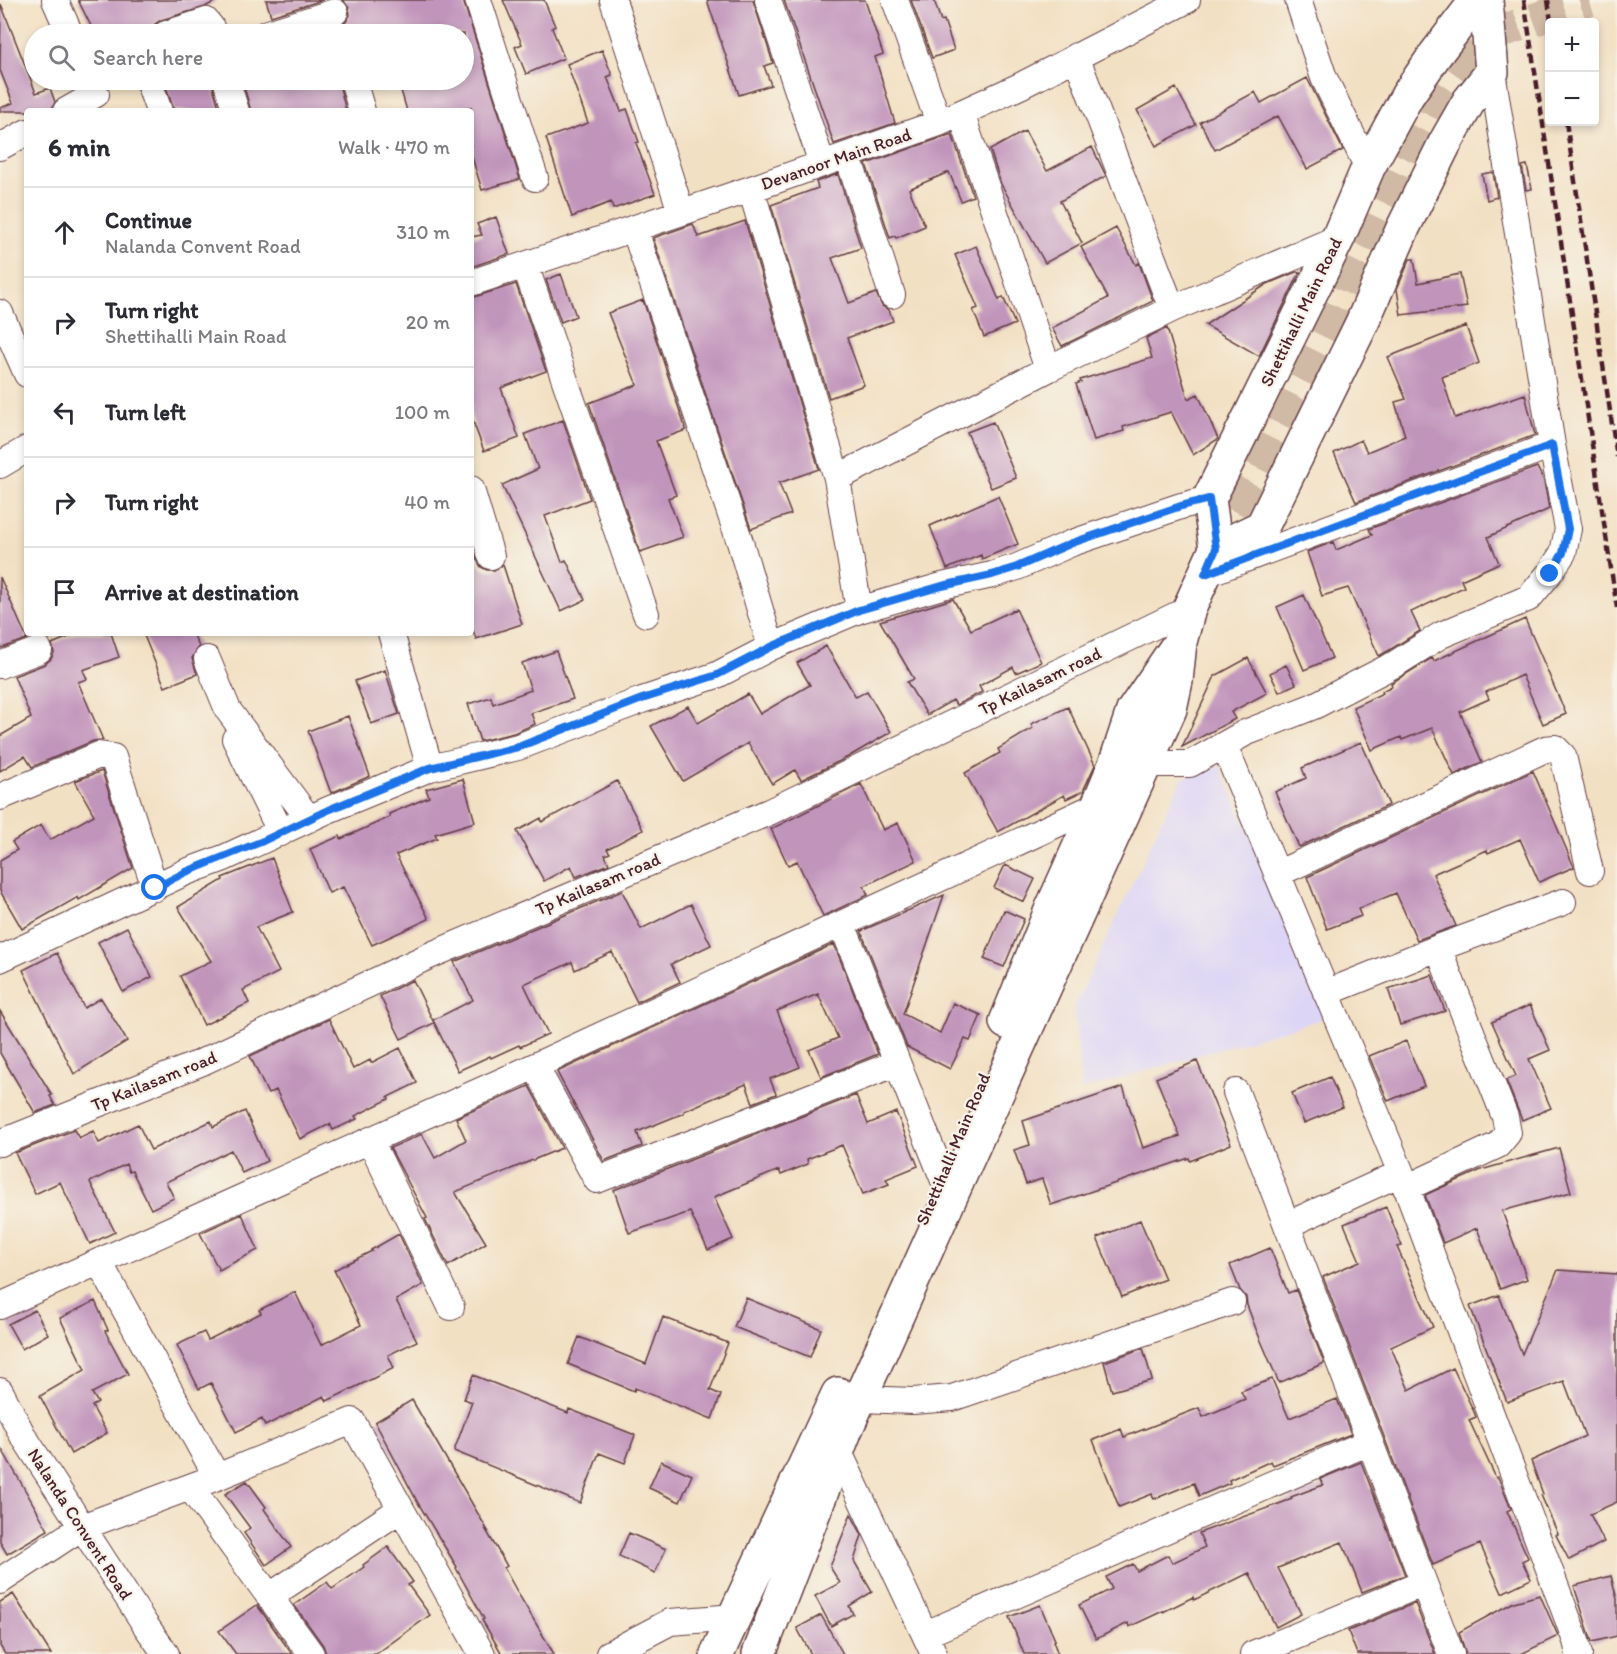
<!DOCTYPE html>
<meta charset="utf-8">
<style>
:root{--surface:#fff;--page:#f7f7f7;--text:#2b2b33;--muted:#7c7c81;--line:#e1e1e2}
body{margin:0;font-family:Itim,sans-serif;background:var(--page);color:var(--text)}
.controls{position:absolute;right:18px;top:18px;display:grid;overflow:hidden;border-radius:6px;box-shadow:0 3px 9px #0003}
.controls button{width:54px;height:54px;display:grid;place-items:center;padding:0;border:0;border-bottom:2px solid var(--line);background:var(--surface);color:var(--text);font:30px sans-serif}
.stop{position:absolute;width:18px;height:18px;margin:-14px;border:4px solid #1a73e8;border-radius:50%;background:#fff}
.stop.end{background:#1a73e8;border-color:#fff;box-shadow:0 2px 6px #0008}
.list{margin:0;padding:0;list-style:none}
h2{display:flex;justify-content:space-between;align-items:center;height:78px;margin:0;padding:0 24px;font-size:26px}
h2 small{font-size:20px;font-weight:400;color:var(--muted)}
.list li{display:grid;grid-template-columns:39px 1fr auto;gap:18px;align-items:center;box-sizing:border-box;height:90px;padding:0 24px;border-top:2px solid var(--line)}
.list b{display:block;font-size:22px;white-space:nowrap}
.list p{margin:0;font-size:20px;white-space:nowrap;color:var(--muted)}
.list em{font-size:20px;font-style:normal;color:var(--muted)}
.icon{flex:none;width:33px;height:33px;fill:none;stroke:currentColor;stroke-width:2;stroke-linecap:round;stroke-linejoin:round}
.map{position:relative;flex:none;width:1617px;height:1654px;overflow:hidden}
.search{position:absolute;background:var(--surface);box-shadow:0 3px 9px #0003;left:24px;top:24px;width:450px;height:66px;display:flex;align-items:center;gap:15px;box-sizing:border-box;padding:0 21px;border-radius:33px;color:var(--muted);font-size:22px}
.panel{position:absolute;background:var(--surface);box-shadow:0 3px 9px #0003;left:24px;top:108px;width:450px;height:528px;border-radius:6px}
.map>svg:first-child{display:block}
</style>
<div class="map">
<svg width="1617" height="1654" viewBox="0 0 1617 1654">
<rect width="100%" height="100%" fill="#f7f3e8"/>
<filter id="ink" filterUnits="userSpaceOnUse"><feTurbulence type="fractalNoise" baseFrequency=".0167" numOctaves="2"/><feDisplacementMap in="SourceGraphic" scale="12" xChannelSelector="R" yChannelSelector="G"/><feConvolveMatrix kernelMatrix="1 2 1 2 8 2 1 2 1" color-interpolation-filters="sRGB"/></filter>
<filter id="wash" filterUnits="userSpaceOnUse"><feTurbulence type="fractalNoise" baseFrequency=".008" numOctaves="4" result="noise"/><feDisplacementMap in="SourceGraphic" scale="24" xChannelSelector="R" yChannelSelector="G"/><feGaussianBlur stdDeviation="1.35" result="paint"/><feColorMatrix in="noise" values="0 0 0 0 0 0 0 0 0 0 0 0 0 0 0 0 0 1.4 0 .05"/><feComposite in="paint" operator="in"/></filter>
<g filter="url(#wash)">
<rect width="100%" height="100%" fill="#f2e0c3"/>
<path fill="#ddd5f6" d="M1220,766L1329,1017L1082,1090L1074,1008L1182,778Z"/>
<g id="blocks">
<path fill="#c194bb" d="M78,0H218L205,7L161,20L155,24L151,34H95Z
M266,0H323L271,16Z
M343,0H463L520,179L482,190L471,154V107L458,111H407L398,80H464V34H313L339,26L346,22L350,15L349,8Z
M503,0H544L555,26L552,28L564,58L526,74L515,47L522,44Z
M707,0H753L773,63L764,66L771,85L739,95Z
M784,0H865L883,54L875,57L895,123L834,144Z
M911,0H934L941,21L944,20L954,50L932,58Z
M1,4L36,93L50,88L55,102L51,111H0V108L13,103L0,70Z
M602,50L612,75L607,77L621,111L627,109L639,142L636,143L655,194L613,209L611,202L572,217L546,138L588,123L567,64Z
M1307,78L1343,150L1307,169L1278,116L1215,150L1200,122L1255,92L1261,103Z
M164,80H211L220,111H174Z
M242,80H338L346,111H251Z
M1176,88L1196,125L1156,146L1137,110Z
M1025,131L1047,171L1092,147L1106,176L1060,201L1082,243L1045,263L1001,184L990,150Z
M952,134L973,196L961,201L949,172L909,189L925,226L896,238L895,236L890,238L866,164Z
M1527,165L1532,189L1526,190L1522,166Z
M1493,172L1497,197L1487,200L1482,174Z
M838,174L861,248L832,258L849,303L876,293L882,306L889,310L893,321L847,338L864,385L829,398L771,205L818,188L816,182Z
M496,217L509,254L471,267V237L482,235L477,224Z
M745,221L819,469L779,483L791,514L751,529L653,238L693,224L698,237Z
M1116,228L1136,265L1139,263L1153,301L1062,346L1052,328L1108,298L1081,247Z
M976,246L999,300L1003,297L1015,324L984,337L973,310L978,308L955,255Z
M1410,259H1414L1418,283L1460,274L1467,307L1401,315L1397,289Z
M1296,272H1300L1259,356L1205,325L1267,284Z
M561,274L576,316L561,322L546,280Z
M516,284L546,371L501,388L519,438L484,451L471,416V298Z
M643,300L686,430L656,441L676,495L668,498L683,537L640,552L589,403L637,385L608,313Z
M1466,326L1479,363L1442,377L1455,418L1525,394L1535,435L1356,502L1334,453L1361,440L1367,452L1405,436L1395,402L1406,399L1388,357Z
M1167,328L1188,399L1198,394L1218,439L1193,455L1171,412L1123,427L1124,431L1094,440L1076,384L1081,382L1080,380L1152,358L1146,338Z
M563,420L590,499L545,516L562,562L566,560L585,600L561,611L502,485L538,469L525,434Z
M993,422L1016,478L991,488L967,432Z
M1537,467L1544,481L1549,509L1488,537L1499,563L1461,580L1464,587L1411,612L1420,631L1388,651L1379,656L1348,588L1322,596L1307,552L1333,542L1336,550L1372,535L1369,529Z
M998,496L1018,544L982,559L981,555L947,569L930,526Z
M471,541L477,560L481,567L487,570H495L503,565L522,624L476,639L471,624Z
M0,577L27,639L2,648L0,643Z
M1304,595L1332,658L1304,670L1277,607Z
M953,599L971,630L1016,609L1041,662L1016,673L1013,667L979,686L982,692L956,705L953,700L927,715L907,682L914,679L880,621Z
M1525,619L1566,714L1543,724L1522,675L1486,692L1489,699L1460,712L1482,762L1454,775L1432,728L1402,740L1401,737L1372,750L1353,707L1383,693L1382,691L1392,686L1391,683L1432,658L1434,661Z
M78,633H111L119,657L83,670L87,679L78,682L103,740L93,741L32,767L25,756L0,771V736L31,718L14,676L45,664L51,659L54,653L52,644Z
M143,633H193L199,647L192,658L197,674L165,687Z
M826,646L856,697L867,691L891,732L848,757L801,780L795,770L772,784L748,743L683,781L651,726L688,706L698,723L748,694L760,714L810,685L797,663Z
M556,651L573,699L531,713L535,724L514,733L480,741L468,704L491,697L493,704L531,690L522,663Z
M1248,658L1267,693L1231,712L1235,719L1182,747L1215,676Z
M1286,665L1296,684L1279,692L1270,673Z
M385,670L399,714L371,724L355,681Z
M1068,707L1095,765L1083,791L1066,799L1064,795L998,832L965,773L1000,753L998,749L1033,728L1031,724Z
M348,716L370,776L331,793L308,731Z
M1361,742L1389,805L1299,847L1275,792L1306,778L1302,768Z
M102,771L133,868L79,900L78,897L22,929L0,891V860L17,850L12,842L41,825L50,840L94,815L75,781Z
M1533,771L1574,867L1539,882L1520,839L1488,853L1487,850L1433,874L1456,926L1417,940L1396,893L1358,909L1361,916L1327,929L1307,877Z
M463,779L475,822L435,834L437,838L396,855L429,919L372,945L343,887L329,893L310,849L340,836L341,839L390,817L389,814L429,797L426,789Z
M617,781L643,830L607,849L610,853L605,855L609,864L576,877L571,866L544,881L517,831L541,818L542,822Z
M861,784L883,830L898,823L916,861L864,886L868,895L823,916L797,861L788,865L771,829Z
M272,858L293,912L256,927L279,972L243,990L249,1003L204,1025L180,976L211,961L178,907L223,880L222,878Z
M1005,865L1035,879L1024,902L994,888Z
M622,891L641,929L691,904L711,945L671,964L680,982L637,1002L612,952L575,970L572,962L524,984L548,1034L520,1047L519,1045L491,1058L490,1056L458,1071L433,1020L473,1000L454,962Z
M944,895L903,1014L940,1033L953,1003L981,1015L970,1041L965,1039L950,1069L907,1047L861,931Z
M1004,910L1024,919L1004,967L984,959Z
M127,927L152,977L123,992L98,942Z
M834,944L878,1054L821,1077L809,1050L838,1038L818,994L777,1011L800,1067L770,1079L776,1094L753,1103L746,1084L684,1111V1113L637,1132L642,1146L604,1161L557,1072Z
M57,953L84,1008L101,998L127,1041L74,1074L23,970Z
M1432,975L1445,1011L1400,1025L1388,989Z
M413,980L434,1023L401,1039L380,996Z
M1530,1005L1550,1050L1529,1059L1551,1108L1522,1120L1506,1080L1516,1076L1492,1022Z
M0,1011L52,1095L50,1096L55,1105L35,1113L0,1053Z
M329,1019L353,1069L370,1060L371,1063L400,1048L417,1083L388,1097L389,1099L355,1116L357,1119L333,1130L330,1124L300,1139L276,1090L268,1094L250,1056Z
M1406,1041L1424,1086L1388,1101L1369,1056Z
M1197,1061L1231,1144L1190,1161L1189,1158L1051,1205L1042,1179L1026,1184L1014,1150L1030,1145L1023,1121L1123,1087L1143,1148L1180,1136L1156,1078Z
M1330,1077L1343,1107L1304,1123L1292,1093Z
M529,1086L562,1148L455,1192L486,1243L448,1266L425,1219L427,1218L390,1148L422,1134L435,1158L466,1140L456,1118Z
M856,1095L868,1124L896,1112L918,1166L886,1179L889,1184L863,1194L842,1145L807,1159L808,1164L781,1175L779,1170L714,1197L733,1239L708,1250L690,1212L629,1233L614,1190Z
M245,1111L267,1161L242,1173L231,1150L166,1182L174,1198L151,1209L132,1171L129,1172L126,1164L90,1182L115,1232L90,1244L60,1182L35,1194L15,1153L74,1130L79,1138L93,1131L99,1143L138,1124L151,1150L211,1121L213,1127Z
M1559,1148L1571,1192L1502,1211L1527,1279L1500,1289L1477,1228L1443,1243L1425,1195L1481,1170Z
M1386,1207L1402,1246L1397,1247L1433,1327L1391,1347L1409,1390L1453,1368L1474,1412L1476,1417L1469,1420L1496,1478L1498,1477L1511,1509L1507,1511L1528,1558L1522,1561L1531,1579L1502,1593L1480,1544L1433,1565L1323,1277L1360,1261L1344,1224Z
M242,1214L258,1250L219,1270L200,1233Z
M1140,1220L1165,1279L1122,1297L1097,1238Z
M399,1234L423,1285L396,1300L417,1341L388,1355L394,1368L370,1380L327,1401L324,1396L265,1426L262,1419L236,1432L211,1383L199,1389L177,1345L204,1332L208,1340L261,1313L259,1310L295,1292L321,1345L361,1325L334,1270L372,1251L371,1250Z
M1270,1248L1288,1293L1296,1290L1324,1363L1279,1383L1256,1329L1247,1305L1246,1297L1240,1290L1230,1265Z
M1558,1270L1617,1274V1502L1590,1514L1604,1542L1569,1560L1556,1535L1558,1534L1541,1495L1543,1494L1531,1461L1585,1436L1564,1381L1507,1402L1470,1306L1499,1295L1522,1354Z
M746,1298L821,1329L810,1357L734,1327Z
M95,1301L108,1330L105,1331L128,1374L92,1393L98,1403L92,1406L107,1433L71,1454L40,1396L85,1370L60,1318Z
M35,1310L48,1334L22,1349L8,1324Z
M663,1317L728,1343L710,1390L721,1395L712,1419L635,1388L634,1391L568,1364L579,1337L646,1364Z
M1143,1348L1152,1380L1112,1391L1104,1362Z
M473,1375L568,1413L569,1409L635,1435L625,1463L599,1453L580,1503L454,1451L472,1402L464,1399Z
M1272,1379L1289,1418L1337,1399L1351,1434L1273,1465L1271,1461L1229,1480L1230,1483L1199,1496L1194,1483L1154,1499L1152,1494L1119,1507L1093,1440L1121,1429L1124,1437L1199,1408L1203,1417L1245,1399L1241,1391Z
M412,1400L488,1531L486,1530L507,1566L504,1568L519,1595L554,1654H502L482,1620L484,1619L456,1568L457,1567L418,1503L375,1422Z
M0,1446L48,1530L7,1554L0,1542Z
M661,1461L692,1475L680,1502L649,1488Z
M1361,1462L1405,1575L1362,1592L1342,1542L1278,1568L1301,1614L1276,1627L1249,1573L1194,1600L1193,1597L1163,1612V1611L1129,1627L1128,1623L1096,1639L1079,1605L1112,1589L1106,1577L1133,1564L1137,1571L1168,1555L1172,1563L1205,1547L1199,1533L1292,1499L1291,1497L1323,1485L1320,1479Z
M247,1481L266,1507L264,1509L291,1547L266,1565L244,1533L250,1528L225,1494Z
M851,1514L862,1535L854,1561L872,1592L849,1606L853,1614L831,1626L815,1596L840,1583L830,1567Z
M629,1533L666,1549L655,1573L619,1556Z
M388,1547L413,1582L408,1585L430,1615L376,1654H326L323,1645L294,1605L327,1582L332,1589L364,1567L363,1565Z
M1611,1576L1617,1599V1636L1592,1642L1574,1586Z
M13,1594L31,1622L51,1654H5L0,1646V1602Z
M1540,1595L1558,1636L1521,1654H1466L1459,1632L1514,1602Z
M1415,1603L1435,1654H1357L1348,1631Z
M257,1605L292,1654H236L219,1631Z
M1040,1605L1055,1640L1053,1641L1058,1654H1024L1009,1617Z
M821,1615L843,1654H811L797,1628Z"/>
</g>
</g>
<g filter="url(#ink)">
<use href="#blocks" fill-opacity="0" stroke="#633c42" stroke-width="1.5"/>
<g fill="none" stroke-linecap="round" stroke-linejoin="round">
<path stroke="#d0b9a5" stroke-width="33" stroke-dasharray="33 16" stroke-linecap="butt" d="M1238,513L1366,252L1444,89L1465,60L1497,33L1589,0"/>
<defs>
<path id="street" d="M55,0L70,34
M478,0L535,178
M613,0L681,212
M768,0L822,164
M895,0L939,123
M1298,0L1324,78L1368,168
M166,34L206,21L211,27L213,34
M265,34L335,12
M1076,56L1172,309L1338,238
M148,80L159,111
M226,80L236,111
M353,80L362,111
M66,111L96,94
M961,113L1048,369
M0,147L27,132
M848,156L892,295
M751,189L837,478L859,610
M634,228L740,542L771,647
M525,265L646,614
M471,283L751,189L939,123L1020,86L1187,0
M0,313L27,374
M0,465L27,449
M837,478L1048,369L1172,309
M471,489L491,556
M1205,574L1552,445
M391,633L430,768
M207,659L228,710L309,819
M0,665L39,650
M235,739L281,833
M1224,745L1401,1173L1576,1641L1579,1654
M1145,764H1190L1245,733L1314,706L1395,664L1441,635L1529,598L1549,574L1563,553L1568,529L1552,445L1492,72
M0,797L99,755L113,757L155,888
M1277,874L1545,749L1555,748L1563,756L1590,871
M842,924L943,1178
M0,959L186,872L224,858L328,810L430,768L518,747L642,700L717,675L771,647L859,610L942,586L992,575L1017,567L1072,543L1181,506L1209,499
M1326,993L1438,948L1563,902
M535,1066L597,1180L897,1063
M1236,1092L1451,1654
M370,1140L451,1307
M0,1143L200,1063L429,956L769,812L1189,609
M1406,1188L1498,1145L1508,1133L1505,1117L1438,948
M1287,1225L1401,1173
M99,1262L217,1477
M0,1306L509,1078L1098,805L1108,808
M0,1391L22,1434L146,1626L166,1654
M860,1399L913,1401L952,1398L1232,1302
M832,1441L838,1450L934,1654
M190,1487L311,1654
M0,1581L82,1527L217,1477L352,1421L482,1654
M270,1596L401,1509
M926,1634L1369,1442
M609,1654L670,1622L735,1617
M1253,1654L1424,1583"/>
<path id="secondary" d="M1216,549L1262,527L1362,323L1403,228L1445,143L1469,101L1492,72L1486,0
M1006,1022L1052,908L1098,805L1116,762L1133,711L1178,645
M717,1654L838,1394
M759,1654L846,1429L1170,709L1176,681L1180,642L1189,609L1216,549L1209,499L1338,238L1368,168L1407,96L1435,55L1477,0"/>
</defs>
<use href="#street" stroke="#633c42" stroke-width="28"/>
<use href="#secondary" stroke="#633c42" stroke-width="36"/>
<use href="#street" stroke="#fff" stroke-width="26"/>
<use href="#secondary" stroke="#fff" stroke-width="33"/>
<path stroke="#4a1f2b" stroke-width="4.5" stroke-dasharray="9 4.5" stroke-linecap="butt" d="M1524,0L1617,608
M1548,0L1551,22
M1566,122L1617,457"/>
</g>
</g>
<g fill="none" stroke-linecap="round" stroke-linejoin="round" filter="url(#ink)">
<path stroke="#1a73e8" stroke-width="8" d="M155,888L186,872L263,841L328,810L430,768L518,747L642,699L717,675L771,647L859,610L942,586L992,575L1017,567L1072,543L1181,506L1209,499L1216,549L1205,574L1552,445L1568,529L1563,553L1550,574"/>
</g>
<g text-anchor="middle" stroke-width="4.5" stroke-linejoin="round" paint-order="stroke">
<g font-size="18" fill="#4a1f2b" stroke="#f7f3e8">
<text transform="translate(836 159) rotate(-19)" y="6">Devanoor Main Road</text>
<text transform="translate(1301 312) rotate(-64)" y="6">Shettihalli Main Road</text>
<text transform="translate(1040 681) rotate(-26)" y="6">Tp Kailasam road</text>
<text transform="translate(598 884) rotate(-23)" y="6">Tp Kailasam road</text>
<text transform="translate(154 1081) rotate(-22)" y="6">Tp Kailasam road</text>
<text transform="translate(953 1149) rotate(-67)" y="6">Shettihalli Main Road</text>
<text transform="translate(80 1524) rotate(57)" y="6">Nalanda Convent Road</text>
</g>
</g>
</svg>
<div class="controls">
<button>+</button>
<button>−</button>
</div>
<div class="stop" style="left:155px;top:888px"></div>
<div class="stop end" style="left:1550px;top:574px"></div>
<div class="search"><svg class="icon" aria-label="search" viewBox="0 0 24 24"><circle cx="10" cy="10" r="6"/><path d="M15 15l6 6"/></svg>Search here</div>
<section class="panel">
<h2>6 min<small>Walk · 470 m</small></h2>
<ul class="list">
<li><svg class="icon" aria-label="ahead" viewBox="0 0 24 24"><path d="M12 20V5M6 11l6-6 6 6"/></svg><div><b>Continue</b><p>Nalanda Convent Road</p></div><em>310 m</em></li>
<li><svg class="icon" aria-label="right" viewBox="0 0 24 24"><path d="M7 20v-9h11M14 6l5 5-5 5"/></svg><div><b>Turn right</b><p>Shettihalli Main Road</p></div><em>20 m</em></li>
<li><svg class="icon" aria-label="left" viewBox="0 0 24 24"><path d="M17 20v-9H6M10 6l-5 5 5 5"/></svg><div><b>Turn left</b></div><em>100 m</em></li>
<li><svg class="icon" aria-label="right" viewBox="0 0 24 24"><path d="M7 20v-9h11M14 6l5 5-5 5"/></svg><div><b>Turn right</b></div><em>40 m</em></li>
<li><svg class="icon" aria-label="arrive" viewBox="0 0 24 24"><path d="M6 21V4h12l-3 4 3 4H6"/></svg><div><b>Arrive at destination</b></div></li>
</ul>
</section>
</div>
